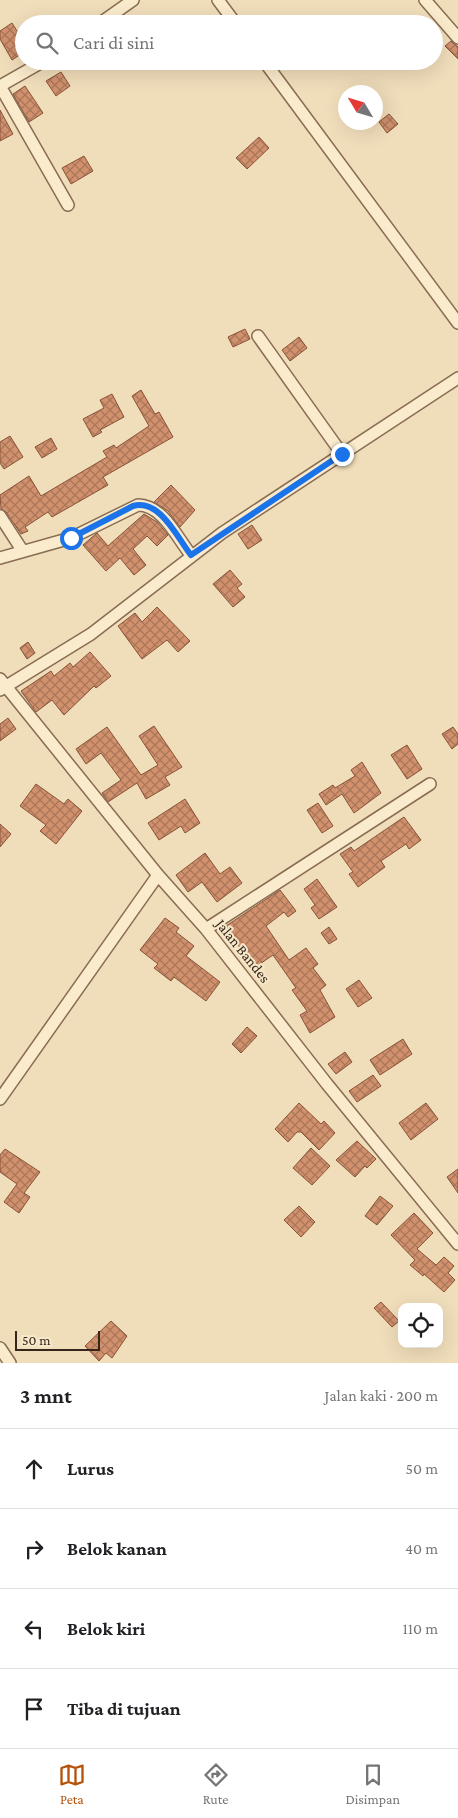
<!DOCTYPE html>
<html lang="id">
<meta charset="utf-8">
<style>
:root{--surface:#fff;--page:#f6f6f6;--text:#202124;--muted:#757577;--line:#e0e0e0;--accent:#b45309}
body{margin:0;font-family:"Crimson Pro",serif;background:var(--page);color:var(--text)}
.controls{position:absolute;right:15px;bottom:15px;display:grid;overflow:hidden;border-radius:10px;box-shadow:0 5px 20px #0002}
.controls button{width:45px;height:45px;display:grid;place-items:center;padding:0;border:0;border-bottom:1px solid var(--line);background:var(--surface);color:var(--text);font:25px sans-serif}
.compass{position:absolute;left:338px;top:85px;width:45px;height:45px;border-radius:50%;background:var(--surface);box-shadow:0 5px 20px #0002;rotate:308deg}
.scale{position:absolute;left:15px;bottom:12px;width:85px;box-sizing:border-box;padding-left:5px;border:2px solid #35251a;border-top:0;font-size:14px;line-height:18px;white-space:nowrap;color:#35251a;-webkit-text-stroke:4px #f7e8ca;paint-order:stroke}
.stop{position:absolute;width:15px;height:15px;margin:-11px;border:4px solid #1a73e8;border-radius:50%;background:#fff}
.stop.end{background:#1a73e8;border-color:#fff;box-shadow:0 1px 5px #0008}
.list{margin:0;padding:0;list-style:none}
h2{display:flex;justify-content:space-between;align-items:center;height:65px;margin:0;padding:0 20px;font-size:21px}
h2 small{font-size:16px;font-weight:400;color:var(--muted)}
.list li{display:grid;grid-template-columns:32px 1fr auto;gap:15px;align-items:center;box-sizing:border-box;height:80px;padding:0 20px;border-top:1px solid var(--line)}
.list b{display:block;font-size:19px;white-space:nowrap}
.list em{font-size:16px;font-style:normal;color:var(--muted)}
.icon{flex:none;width:28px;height:28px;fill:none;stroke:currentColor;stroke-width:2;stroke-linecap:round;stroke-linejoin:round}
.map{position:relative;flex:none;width:458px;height:1363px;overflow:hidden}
.search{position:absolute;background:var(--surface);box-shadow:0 5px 20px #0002;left:15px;right:15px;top:15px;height:55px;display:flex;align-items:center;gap:12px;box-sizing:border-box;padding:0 18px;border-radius:28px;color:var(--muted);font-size:19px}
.sheet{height:385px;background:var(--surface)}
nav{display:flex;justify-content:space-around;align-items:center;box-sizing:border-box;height:70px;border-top:1px solid var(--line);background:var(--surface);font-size:14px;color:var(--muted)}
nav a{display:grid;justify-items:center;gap:2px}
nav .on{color:var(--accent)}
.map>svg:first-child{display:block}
</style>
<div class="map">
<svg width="458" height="1363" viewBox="0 0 458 1363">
<defs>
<pattern id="building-cross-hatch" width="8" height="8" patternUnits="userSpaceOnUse" patternTransform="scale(1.25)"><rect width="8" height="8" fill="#d1916d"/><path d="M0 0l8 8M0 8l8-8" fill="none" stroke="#aa7659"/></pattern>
</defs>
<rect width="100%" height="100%" fill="#f0ddba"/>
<path fill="url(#building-cross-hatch)" stroke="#885338" d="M12,23L24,42V52L12,60L0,39V31Z
M451,41L458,47V59L445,46Z
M61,72L70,86L56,96L46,81Z
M25,86L43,113L29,122L13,94Z
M0,110L13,134L0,141Z
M389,114L398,124L387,133L379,122Z
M259,137L269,148L247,169L236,158Z
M84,156L93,171L71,184L62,168Z
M245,329L250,339L233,347L228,337Z
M299,337L307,348L290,361L282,350Z
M141,390L155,414L159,412L173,437L103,477L108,485L52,517L48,512L25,527L28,531L21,534L6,512L1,509L0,495L29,476L41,496L107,457L103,451L114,445L116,448L149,426L132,396Z
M112,394L124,417L100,430L102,432L93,437L83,419L104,408L100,400Z
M10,436L23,457L4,469L0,463V442Z
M51,438L57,449L42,458L35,447Z
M171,485L195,510L180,527L168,511L154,502Z
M144,514L157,522L168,535L157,546L147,536L133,549L146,565L134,575L120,558L106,571L83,545L97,533L108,546Z
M252,525L262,540L248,549L238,534Z
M230,570L242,584L237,588L245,597L233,607L213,584Z
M157,607L190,641L178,652L167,640L142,659L118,626L135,613L142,622Z
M28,642L35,653L27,659L20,648Z
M90,652L111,676L96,688L94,686L64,715L52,700L36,712L21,691L51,671L54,676L70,663L73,667Z
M8,718L16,729L0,741V724Z
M154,726L182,767L165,777L170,785L146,799L137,783L108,802L102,793L121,780L101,753L86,764L76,749L107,727L141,775L158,765L139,736Z
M453,727L458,734V744L452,749L442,734Z
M407,745L422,769L407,779L391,755Z
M362,762L381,793L354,813L342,794L326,805L319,794L333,785L335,788L355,776L351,770Z
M36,784L64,804L68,799L82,811L56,844L40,831L46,825L20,806Z
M185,799L200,823L185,833L181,826L159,840L148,823Z
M318,803L333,826L322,833L307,810Z
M404,817L421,840L409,849L406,844L381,861L385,867L358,887L349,874L353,872L340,854L351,847L354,851Z
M0,824L11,834L0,847Z
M205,853L220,874L230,867L242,883L217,902L202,882L188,892L176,875Z
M317,879L337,907L319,919L311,908L315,905L304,889Z
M280,890L296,911L288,917L284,912L266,926L289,960L306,948L318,964L313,968L326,985L320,990L335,1017L310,1033L300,1015L307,1011L292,990L296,988L273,955L254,968L236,942L235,943L223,928Z
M165,918L179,928L176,932L194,946L186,956L220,982L206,1001L174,977L171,981L154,968L158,964L140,950Z
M329,927L337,939L329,944L321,933Z
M359,980L372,998L358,1007L346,989Z
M247,1027L257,1036L241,1053L232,1044Z
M403,1039L412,1054L380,1075L370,1060Z
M345,1052L352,1062L336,1074L328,1064Z
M373,1075L381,1086L357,1102L349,1091Z
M299,1103L321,1124L324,1121L335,1133L319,1150L301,1132H297L288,1142L275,1129Z
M426,1103L438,1119L411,1140L399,1123Z
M357,1141L376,1159L367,1168L365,1166L355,1177L336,1160Z
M311,1148L330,1166L312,1185L293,1168Z
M5,1149L40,1172L24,1193L30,1197L19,1213L4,1202L17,1184L0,1172V1155Z
M458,1169V1193L447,1177Z
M380,1196L393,1206L377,1225L365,1216Z
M299,1206L315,1222L301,1237L284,1220Z
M414,1213L433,1233L417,1249L436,1265L444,1257L454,1266L448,1273L455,1280L444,1292L424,1274L423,1276L410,1265L415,1260L391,1235Z
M381,1302L399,1321L392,1327L374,1308Z
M111,1321L127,1336L112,1358L106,1353L99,1361L85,1346Z"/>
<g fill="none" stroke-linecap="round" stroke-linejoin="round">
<defs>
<path id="minor" d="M218,0L236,24
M425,0L458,38
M99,24L133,0
M264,61L458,323
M0,86L68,205
M0,86L44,61
M258,336L342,454
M0,516L22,550
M0,558L71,538L138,505C163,505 177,538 191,555
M0,679L158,875L206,929L327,1084L458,1244
M0,690L91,634L222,533L458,378
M206,929L430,784
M0,1099L158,875
M0,1348L10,1363"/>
</defs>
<use href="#minor" stroke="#886c53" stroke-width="14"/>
<use href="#minor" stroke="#fbebcd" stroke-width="11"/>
</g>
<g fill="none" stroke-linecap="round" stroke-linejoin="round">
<path stroke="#1a73e8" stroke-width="6" d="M71,538L133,506C160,498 178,539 191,555L342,454"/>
</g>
<g text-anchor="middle" stroke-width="4" stroke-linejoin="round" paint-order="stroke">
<g font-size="15" fill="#35251a" stroke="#f7e8ca">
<text transform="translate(243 951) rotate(51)" y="5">Jalan Bandes</text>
</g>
</g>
</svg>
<div class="controls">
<button><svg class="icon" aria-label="locate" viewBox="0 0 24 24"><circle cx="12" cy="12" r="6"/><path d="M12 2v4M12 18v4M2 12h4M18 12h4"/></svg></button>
</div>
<svg class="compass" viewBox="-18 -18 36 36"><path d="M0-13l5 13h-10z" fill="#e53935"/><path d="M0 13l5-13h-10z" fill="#757577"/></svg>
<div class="scale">50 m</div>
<div class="stop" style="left:71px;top:538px"></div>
<div class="stop end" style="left:342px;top:454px"></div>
<div class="search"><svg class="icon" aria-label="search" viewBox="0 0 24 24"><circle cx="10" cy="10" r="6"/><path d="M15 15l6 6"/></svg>Cari di sini</div>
</div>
<section class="sheet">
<h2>3 mnt<small>Jalan kaki · 200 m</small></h2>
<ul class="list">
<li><svg class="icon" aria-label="ahead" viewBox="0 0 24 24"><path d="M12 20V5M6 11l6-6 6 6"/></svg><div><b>Lurus</b></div><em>50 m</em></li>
<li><svg class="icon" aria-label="right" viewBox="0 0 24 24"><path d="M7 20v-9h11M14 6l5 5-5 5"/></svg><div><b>Belok kanan</b></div><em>40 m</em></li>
<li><svg class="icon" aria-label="left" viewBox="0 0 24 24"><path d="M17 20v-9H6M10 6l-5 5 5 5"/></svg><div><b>Belok kiri</b></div><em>110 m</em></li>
<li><svg class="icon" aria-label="arrive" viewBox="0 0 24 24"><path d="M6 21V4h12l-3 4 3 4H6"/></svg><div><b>Tiba di tujuan</b></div></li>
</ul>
</section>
<nav>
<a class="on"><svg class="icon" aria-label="map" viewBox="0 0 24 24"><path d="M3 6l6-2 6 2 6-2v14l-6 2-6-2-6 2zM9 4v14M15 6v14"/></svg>Peta</a>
<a><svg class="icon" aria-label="directions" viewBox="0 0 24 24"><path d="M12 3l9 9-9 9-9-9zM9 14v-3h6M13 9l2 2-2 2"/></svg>Rute</a>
<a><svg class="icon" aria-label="saved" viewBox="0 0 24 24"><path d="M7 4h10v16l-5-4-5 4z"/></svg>Disimpan</a>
</nav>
